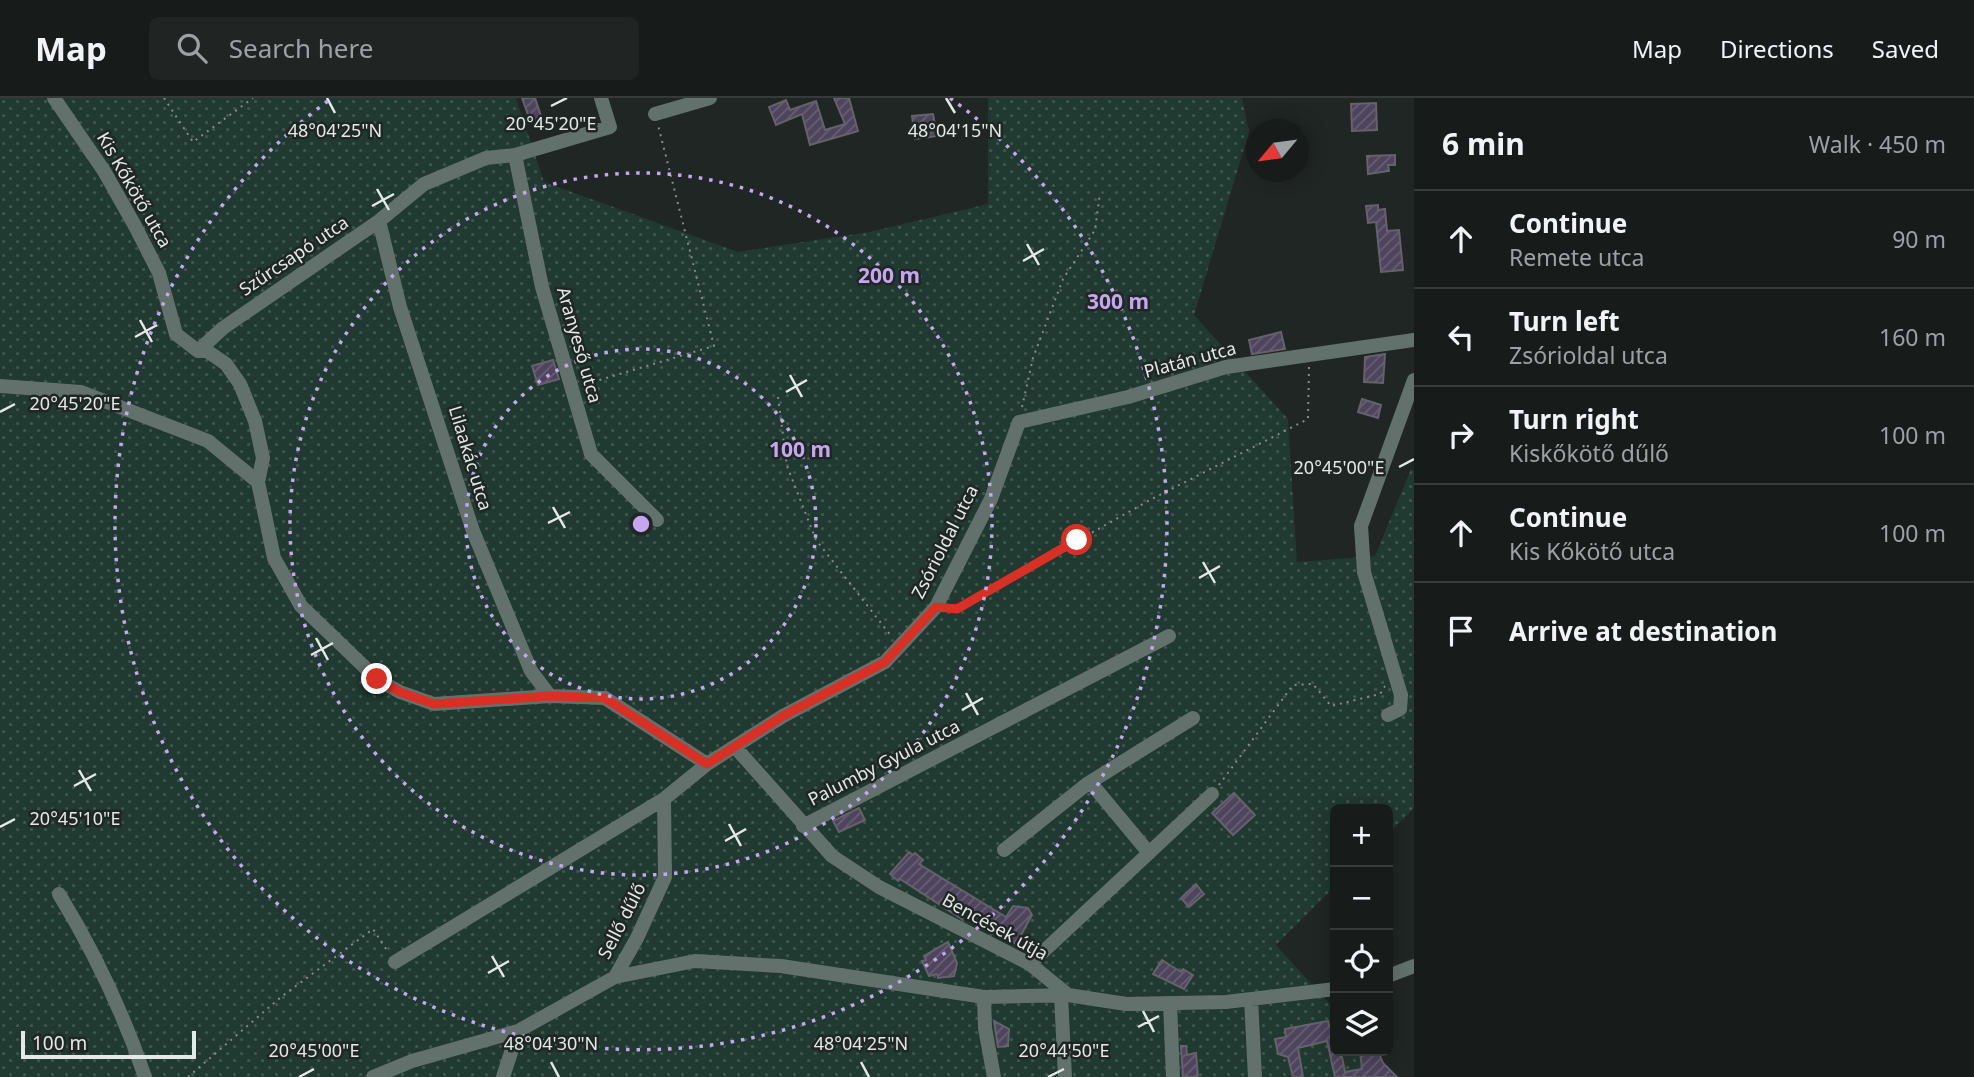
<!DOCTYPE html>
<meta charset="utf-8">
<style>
:root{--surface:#171c1b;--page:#202524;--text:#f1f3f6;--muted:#9ea1a3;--line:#363a3a}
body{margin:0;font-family:"Noto Sans",sans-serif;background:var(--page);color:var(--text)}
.controls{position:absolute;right:21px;bottom:21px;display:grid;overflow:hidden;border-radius:10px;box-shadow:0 4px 18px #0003}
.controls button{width:63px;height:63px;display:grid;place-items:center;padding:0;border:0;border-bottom:2px solid var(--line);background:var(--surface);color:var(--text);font:35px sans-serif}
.compass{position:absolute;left:1246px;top:21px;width:63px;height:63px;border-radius:50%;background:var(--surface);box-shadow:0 4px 18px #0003;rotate:241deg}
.scale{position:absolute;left:21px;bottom:18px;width:175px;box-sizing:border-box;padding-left:7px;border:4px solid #e4e9e7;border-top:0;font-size:19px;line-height:24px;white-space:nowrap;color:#e4e9e7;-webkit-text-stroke:5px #1f2624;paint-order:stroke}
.stop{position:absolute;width:21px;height:21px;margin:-16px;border:5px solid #d93025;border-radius:50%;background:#fff}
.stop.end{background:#d93025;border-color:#fff;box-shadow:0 2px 7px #0008}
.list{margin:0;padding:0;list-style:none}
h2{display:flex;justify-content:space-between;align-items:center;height:91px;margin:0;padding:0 28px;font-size:30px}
h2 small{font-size:23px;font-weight:400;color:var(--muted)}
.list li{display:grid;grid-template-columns:46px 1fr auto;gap:21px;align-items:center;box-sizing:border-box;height:98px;padding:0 28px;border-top:2px solid var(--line)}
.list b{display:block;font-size:26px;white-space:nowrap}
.list p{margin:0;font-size:23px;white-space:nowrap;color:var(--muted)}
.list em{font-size:23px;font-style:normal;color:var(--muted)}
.icon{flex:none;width:38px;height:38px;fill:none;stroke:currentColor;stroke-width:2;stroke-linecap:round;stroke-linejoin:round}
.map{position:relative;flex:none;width:1414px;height:979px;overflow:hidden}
header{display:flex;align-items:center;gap:42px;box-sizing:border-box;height:98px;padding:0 35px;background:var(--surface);border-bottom:2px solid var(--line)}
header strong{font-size:33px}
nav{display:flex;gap:38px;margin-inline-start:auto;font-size:24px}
.search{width:490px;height:63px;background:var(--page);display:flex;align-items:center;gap:18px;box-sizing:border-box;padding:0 24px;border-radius:10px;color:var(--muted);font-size:26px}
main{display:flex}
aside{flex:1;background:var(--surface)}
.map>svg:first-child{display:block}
</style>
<header>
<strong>Map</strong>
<div class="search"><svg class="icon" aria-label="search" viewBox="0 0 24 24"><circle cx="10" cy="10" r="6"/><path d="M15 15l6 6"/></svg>Search here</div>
<nav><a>Map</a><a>Directions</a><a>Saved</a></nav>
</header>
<main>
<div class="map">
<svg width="1414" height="979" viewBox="0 0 1414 979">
<defs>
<pattern id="park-dots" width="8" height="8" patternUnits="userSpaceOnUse" patternTransform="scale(1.75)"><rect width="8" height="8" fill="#203931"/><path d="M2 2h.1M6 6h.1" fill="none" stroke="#40564f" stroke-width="1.8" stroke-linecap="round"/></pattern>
<pattern id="building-hatch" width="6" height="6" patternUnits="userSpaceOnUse" patternTransform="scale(1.75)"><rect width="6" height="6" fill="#4e445d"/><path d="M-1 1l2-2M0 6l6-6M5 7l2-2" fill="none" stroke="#675f74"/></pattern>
</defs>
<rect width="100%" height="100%" fill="#1f2624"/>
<path fill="url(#park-dots)" d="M0,0H516L544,84L738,154L869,134L988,106V0H1242L1249,34L1194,217L1288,321L1297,464L1375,458L1411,371L1414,373V710L1388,736V711H1335V788L1276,847L1335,912V953H1373L1397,979H0Z"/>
<path fill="url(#building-hatch)" stroke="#656269" stroke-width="2" d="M522,0H535L542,21L531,25Z
M834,0H849L858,33L810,47L802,16L776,27L769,9L786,2L790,12L816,3L825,32L845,26Z
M1376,5L1377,32L1352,33L1351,6Z
M933,16L937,38L915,41L912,18Z
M1395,57V67H1388L1389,73L1368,76L1367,58Z
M1378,107V112L1385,111L1387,133L1399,132L1403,172L1381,174L1376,124L1368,125L1366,108Z
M1281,234L1285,251L1252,256L1249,242Z
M1385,256L1383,285L1364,284L1365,259Z
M553,262L559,281L538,287L532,268Z
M1362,301L1381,307L1378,320L1358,314Z
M1234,695L1255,717L1233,737L1212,715Z
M859,710L865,722L839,734L833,723Z
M909,754L913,757L915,755L923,762L919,766L1006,819L1013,808L1028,810L1032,817L1016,846L968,811L962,821L900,781L898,783L890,776Z
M1196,786L1204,796L1189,809L1181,800Z
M948,844L957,865L954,878L938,880L937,876L929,878L922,863L926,862L924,858Z
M1162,862L1181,874L1183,871L1193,877L1184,891L1153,876Z
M994,923L1009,931L1008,948L998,949Z
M1328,923L1329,928L1335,927V955L1341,954L1345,974L1362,971L1360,953H1378L1383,965L1397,979H1335L1327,943L1298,950L1303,979H1293L1288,959L1278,956L1275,941L1286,939L1285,931Z
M1181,948H1186L1187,957L1196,955L1198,979H1183Z"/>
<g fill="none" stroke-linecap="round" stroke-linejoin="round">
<path stroke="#868c8a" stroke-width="2" stroke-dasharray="2 5" stroke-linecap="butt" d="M164,0L193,44L253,0
M586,286L714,248L658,27
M778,299L787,368L816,442L892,539
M1022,309L1033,260L1063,181L1095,132L1100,95
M951,511H956L1150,402L1308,321L1309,269
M1219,687L1293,587L1313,586L1331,608L1380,596L1385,588
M188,979L281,899L373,831L388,854"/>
<path stroke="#63716c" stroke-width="14" d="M54,0L104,73L135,128L159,175L176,236L198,253H207L226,266L240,286L255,323L263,360L258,384L274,460L301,508L377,581L400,594L434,606L550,598L605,600L707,666
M655,16L710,0
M515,57L542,189L591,356L657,422
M379,123L400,209L473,433L531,573L550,598
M198,253L223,230L379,123L424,86L486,60L515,57L610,29L601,0
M0,288L81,294L208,343L258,384
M1388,617L1400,611L1401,597L1364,474L1361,428L1414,282
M735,649L832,758L879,789L1030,866L1068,897L1126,906L1226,904L1335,891
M1090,684L1149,755
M803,728L1169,538
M1004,752L1087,686L1193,620
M59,796C95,855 123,914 145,979
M395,864L664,701L707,666L783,618L885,564L936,509L991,401L1019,324L1128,299L1226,269L1414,242
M1030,866L1212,696
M1388,878L1414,868
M615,879L637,840L665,779L664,701
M1061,897L1065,979
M984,899L985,930L994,979
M1251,901L1255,979
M1170,905L1173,979
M373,979L412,963L518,933L615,879L695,863L781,868L984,899L1068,897
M503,979L518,933"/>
</g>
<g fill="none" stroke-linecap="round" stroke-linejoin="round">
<path stroke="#d93025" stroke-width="9" d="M377,581L400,594L434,606L550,598L605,600L707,666L783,618L885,564L936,509L957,511L1077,442"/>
</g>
<path fill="none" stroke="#e4e9e7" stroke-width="2.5" d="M327,0L335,15M946,0L955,15M551,8L567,0M377,91L389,112M372,108L394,96M1027,146L1039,167M1023,163L1044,151M140,222L152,244M135,239L157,227M790,277L802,299M786,294L807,282M0,314L15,306M1399,369L1414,361M553,409L565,430M548,425L570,414M1203,464L1215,485M1199,480L1220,468M316,540L328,562M311,557L333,545M966,595L978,617M962,612L983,600M79,672L91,693M74,688L96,676M729,726L741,748M0,729L15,721M725,743L746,731M492,858L504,879M488,875L509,863M1143,913L1154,934M1138,929L1159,918M551,964L559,979M861,964L869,979M299,979L314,971M1048,979L1064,971"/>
<g fill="none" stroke="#c6a6f0" stroke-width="3.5" stroke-dasharray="3.5 7">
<circle cx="641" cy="426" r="175"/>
<circle cx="641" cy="426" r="351"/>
<path d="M950 0A526 526 0 1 1 332 0"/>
</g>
<g text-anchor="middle" stroke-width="5" stroke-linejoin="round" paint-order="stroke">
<g font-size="18" fill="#e4e9e7" stroke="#1f2624">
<text transform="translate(134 92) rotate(60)" y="6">Kis Kőkötő utca</text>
<text transform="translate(294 158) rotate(-34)" y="6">Szűrcsapó utca</text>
<text transform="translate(579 247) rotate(74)" y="6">Aranyeső utca</text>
<text transform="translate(1190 262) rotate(-15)" y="6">Platán utca</text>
<text transform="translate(470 360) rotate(73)" y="6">Lilaakác utca</text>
<text transform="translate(945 444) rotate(-63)" y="6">Zsórioldal utca</text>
<text transform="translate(884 665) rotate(-27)" y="6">Palumby Gyula utca</text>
<text transform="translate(622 823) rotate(-63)" y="6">Sellő dűlő</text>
<text transform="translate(995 829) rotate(29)" y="6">Bencések útja</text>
</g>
</g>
<g font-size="18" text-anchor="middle" fill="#e4e9e7" stroke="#1f2624" stroke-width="5" stroke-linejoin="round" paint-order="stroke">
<text x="551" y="32">20°45'20"E</text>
<text x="335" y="39">48°04'25"N</text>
<text x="955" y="39">48°04'15"N</text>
<text x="75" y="312">20°45'20"E</text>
<text x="1339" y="376">20°45'00"E</text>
<text x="75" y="727">20°45'10"E</text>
<text x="551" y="952">48°04'30"N</text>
<text x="861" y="952">48°04'25"N</text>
<text x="314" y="959">20°45'00"E</text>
<text x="1064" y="959">20°44'50"E</text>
</g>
<circle cx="641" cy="426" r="10" fill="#c6a6f0" stroke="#1f2624" stroke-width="3.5"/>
<g font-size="21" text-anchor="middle" font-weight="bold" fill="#c6a6f0" stroke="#1f2624" stroke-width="5" stroke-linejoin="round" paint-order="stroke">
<text x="889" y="185">200 m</text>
<text x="1118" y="211">300 m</text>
<text x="800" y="359">100 m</text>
</g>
</svg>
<div class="controls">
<button>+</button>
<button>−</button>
<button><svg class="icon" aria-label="locate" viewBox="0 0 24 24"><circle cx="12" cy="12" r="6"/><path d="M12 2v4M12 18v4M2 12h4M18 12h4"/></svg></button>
<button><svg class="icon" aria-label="layers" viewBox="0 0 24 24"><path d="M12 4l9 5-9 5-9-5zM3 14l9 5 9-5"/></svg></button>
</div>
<svg class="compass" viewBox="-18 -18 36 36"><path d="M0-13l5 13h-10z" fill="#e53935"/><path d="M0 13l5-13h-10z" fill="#9ea1a3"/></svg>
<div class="scale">100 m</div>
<div class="stop" style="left:1077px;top:442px"></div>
<div class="stop end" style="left:377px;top:581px"></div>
</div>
<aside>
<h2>6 min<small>Walk · 450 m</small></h2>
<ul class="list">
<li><svg class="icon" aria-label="ahead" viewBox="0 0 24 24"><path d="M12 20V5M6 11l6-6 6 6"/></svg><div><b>Continue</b><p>Remete utca</p></div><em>90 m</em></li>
<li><svg class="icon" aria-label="left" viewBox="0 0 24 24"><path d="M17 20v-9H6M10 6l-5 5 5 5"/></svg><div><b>Turn left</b><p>Zsórioldal utca</p></div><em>160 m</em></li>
<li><svg class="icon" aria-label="right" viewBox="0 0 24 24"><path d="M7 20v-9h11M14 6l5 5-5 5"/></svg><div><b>Turn right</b><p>Kiskőkötő dűlő</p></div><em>100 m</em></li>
<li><svg class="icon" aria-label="ahead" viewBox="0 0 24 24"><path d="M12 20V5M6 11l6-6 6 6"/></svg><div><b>Continue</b><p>Kis Kőkötő utca</p></div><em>100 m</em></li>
<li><svg class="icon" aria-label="arrive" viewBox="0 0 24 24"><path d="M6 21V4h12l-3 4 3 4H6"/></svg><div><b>Arrive at destination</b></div></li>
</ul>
</aside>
</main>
